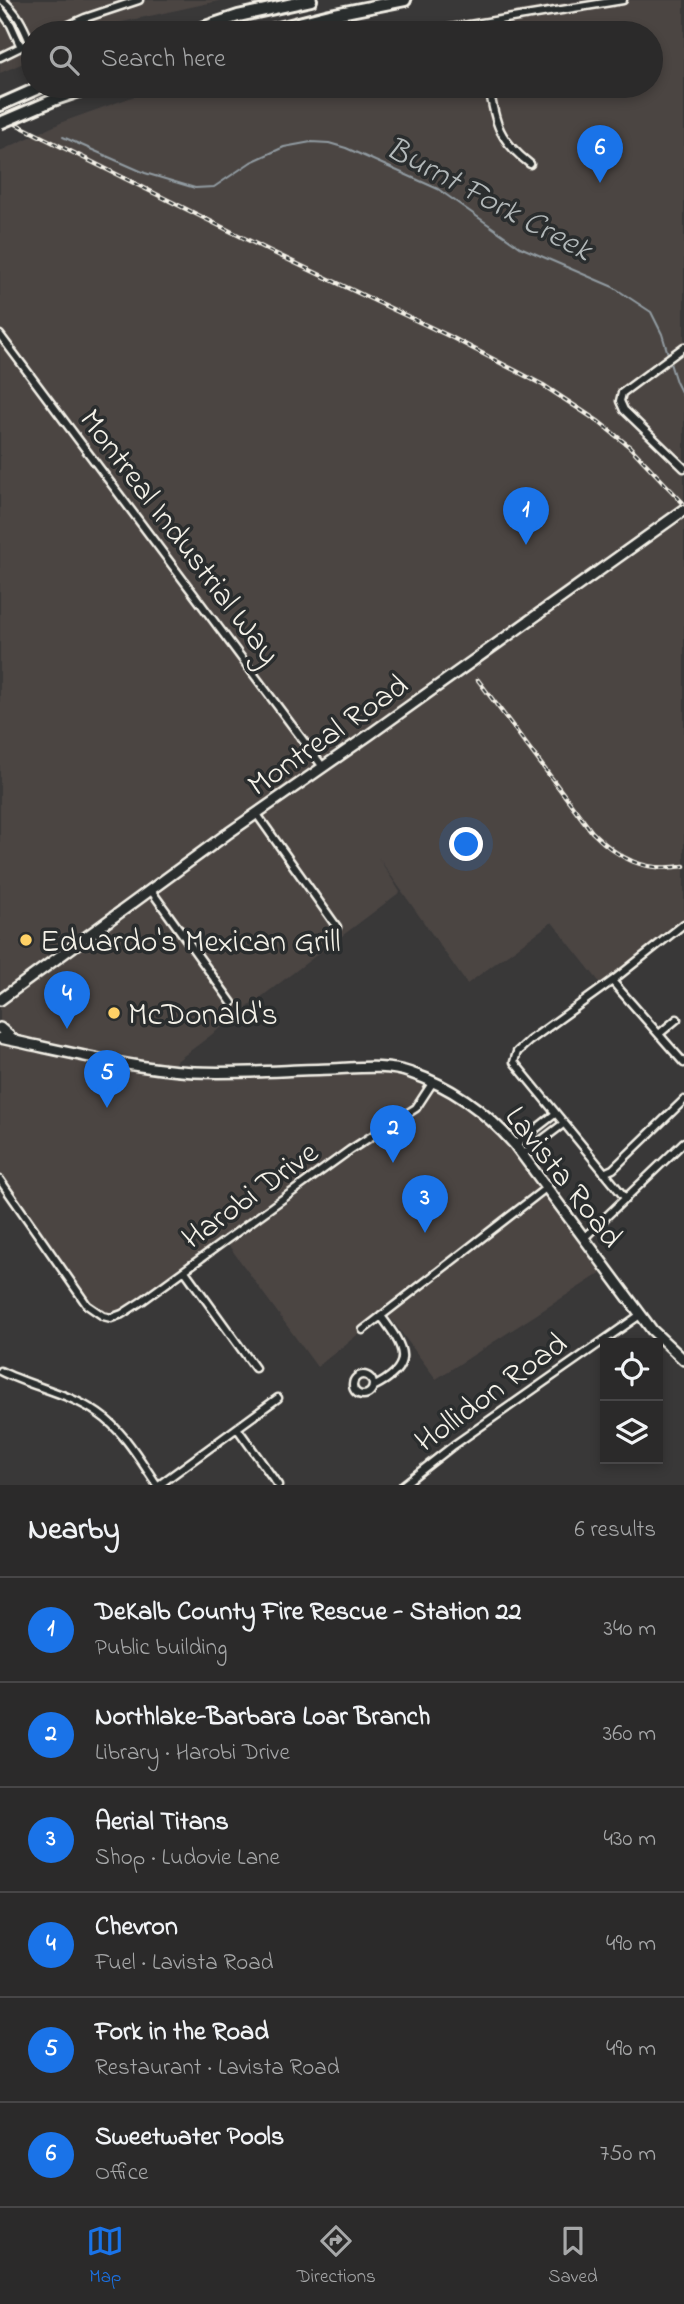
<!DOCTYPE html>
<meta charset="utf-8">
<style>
:root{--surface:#2b2a2a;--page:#333232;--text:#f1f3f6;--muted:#a6a7a8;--line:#474647;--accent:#1a73e8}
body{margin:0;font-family:"Indie Flower",sans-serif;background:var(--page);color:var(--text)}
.controls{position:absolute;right:21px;bottom:21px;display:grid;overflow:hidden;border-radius:0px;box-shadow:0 4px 10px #0003}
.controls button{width:63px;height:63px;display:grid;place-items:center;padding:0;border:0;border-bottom:2px solid var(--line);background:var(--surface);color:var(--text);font:35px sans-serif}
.you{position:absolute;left:467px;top:845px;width:24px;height:24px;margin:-18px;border:5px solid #fff;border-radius:50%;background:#1a73e8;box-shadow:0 0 0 10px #1a73e833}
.badge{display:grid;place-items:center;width:46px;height:46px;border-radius:50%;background:var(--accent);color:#fff;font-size:23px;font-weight:700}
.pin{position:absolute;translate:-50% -58px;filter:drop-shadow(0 2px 4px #0008)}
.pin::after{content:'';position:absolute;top:37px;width:24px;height:21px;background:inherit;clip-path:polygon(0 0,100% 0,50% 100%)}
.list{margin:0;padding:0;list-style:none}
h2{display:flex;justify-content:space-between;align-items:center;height:91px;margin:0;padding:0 28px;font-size:30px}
h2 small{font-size:23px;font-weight:400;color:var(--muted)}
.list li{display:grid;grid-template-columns:46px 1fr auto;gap:21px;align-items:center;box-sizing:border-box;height:105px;padding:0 28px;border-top:2px solid var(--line)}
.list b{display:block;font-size:26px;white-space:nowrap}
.list p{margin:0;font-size:23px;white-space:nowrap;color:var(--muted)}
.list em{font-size:23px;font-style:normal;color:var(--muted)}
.icon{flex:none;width:38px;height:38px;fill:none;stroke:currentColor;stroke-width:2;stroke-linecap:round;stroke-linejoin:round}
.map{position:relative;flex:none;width:684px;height:1485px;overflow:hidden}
.search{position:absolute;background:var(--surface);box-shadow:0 4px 10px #0003;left:21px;right:21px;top:21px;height:77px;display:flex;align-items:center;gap:18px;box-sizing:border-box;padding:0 24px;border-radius:38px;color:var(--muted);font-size:26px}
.sheet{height:721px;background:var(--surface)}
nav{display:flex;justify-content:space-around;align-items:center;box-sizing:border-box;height:98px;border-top:2px solid var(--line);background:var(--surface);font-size:19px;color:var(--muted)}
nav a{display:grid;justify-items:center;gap:4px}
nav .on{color:var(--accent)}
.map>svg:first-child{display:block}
</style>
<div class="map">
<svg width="684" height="1485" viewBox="0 0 684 1485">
<rect width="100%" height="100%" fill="#393838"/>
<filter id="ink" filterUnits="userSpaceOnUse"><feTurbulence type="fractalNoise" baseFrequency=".0143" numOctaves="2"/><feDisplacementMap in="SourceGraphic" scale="14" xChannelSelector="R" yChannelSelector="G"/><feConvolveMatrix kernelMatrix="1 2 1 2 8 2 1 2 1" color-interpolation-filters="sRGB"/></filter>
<g filter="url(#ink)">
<path fill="#4b4543" d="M0,0H223L113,24L91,33H33V59L0,73Z
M581,0H684V507L681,510L684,515V923L605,989L552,922L467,984L378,857L400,892L157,1076L261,1075L357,1064L409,1072L452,1091L517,1145L607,1269L436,1379L386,1312L317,1367L227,1243L116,1315L92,1312L0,1181V151L65,121L163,86H651V33H385Z"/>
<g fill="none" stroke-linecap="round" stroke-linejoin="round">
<path stroke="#919ba1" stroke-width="2" d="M63,137L145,173L195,188L214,187L251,162L284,147L311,142L329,143L346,148L438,189L520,247L613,287L651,312L662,334L668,354
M669,360L676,382L684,398"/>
<defs>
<path id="street" d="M2,0C17,12 23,25 30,42
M0,9L11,25L21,47
M51,33L85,18L139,0
M420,33L623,0
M0,57L33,41
M489,86C495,124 499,140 530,164
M0,335L323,767
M684,347L622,393L620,401L624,410L684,468
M256,813L337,927
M150,889L232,1003
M612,981L684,1063
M659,1034L677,1019
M515,1145L555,1114
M522,1155L563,1124
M604,1173L613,1169L684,1100
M0,1180L87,1305L103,1316L111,1318L122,1314L142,1301L350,1150L416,1108L433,1082
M626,1199L514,1062L517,1052L529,1041L612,981L684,924
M584,1238L684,1142
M185,1271L255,1368
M363,1330L546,1188
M0,1371C32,1387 70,1393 99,1414C124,1431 140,1460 157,1485
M353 1385a10 10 0 1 1 20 0a10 10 0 1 1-20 0Z
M373,1387C416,1366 405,1348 381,1316
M237,1428L278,1485
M159,1485L278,1398
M403,1485L454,1445L640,1315"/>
<path id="secondary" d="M0,1000L227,834L369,735L684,510
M0,1028L14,1040
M0,1038C64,1051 128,1068 194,1072C240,1074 286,1070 332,1069C357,1068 387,1064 411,1073C453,1087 487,1113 515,1145L652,1330L684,1360"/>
<path id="highway" d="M187,33L238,16L311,0
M259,33L330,15L405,0
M56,99L94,86
M0,105L43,86"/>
</defs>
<use href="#street" stroke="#f4f1e8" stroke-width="11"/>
<use href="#secondary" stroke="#f4f1e8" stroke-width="14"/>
<use href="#highway" stroke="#f4f1e8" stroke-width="16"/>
<use href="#street" stroke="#2a2d2e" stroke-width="6"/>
<use href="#secondary" stroke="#2a2d2e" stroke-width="9"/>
<use href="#highway" stroke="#2a2d2e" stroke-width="10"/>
<defs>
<path id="rail" d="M0,116L270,251L449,336L543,385L599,422L630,447L684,504
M478,680L592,832C620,860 644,872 684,866"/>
</defs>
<use href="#rail" stroke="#f4f1e8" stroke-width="4.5"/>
<use href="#rail" stroke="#2a2d2e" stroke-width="2" stroke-dasharray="5" stroke-linecap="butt"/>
<defs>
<path id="highway-bridge" d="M0,123L56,99"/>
</defs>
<use href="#highway-bridge" stroke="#f4f1e8" stroke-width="16" stroke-linecap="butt"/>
<use href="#highway-bridge" stroke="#2a2d2e" stroke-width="10"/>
</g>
</g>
<g fill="#ffd166" stroke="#2a2d2e" stroke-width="2.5">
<circle cx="26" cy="940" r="7"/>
<circle cx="114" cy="1013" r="7"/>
</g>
<g text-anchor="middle" stroke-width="7" stroke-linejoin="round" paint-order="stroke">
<g font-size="32" fill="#f4f1e8" stroke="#2a2d2e">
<text transform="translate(181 536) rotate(53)" y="11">Montreal Industrial Way</text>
<text transform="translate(327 734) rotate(-35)" y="11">Montreal Road</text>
<text transform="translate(565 1176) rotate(52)" y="11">Lavista Road</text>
<text transform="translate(249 1194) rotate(-36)" y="11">Harobi Drive</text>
<text transform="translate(490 1391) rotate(-36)" y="11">Hollidon Road</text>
</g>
<g font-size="32" fill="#f4f1e8" stroke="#2a2d2e" text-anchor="start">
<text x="40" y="951">Eduardo's Mexican Grill</text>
<text x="128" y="1024">McDonald's</text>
</g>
<g font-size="33" font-style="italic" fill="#b2b8b9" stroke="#2a2d2e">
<text transform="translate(490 197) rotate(28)" y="12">Burnt Fork Creek</text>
</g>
</g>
</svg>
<div class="controls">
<button><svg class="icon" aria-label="locate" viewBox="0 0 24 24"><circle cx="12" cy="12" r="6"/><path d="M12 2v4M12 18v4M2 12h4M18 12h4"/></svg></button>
<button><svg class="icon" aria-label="layers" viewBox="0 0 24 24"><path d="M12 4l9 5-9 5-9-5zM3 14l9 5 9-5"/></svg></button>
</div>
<div class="you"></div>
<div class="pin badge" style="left:526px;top:545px">1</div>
<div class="pin badge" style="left:393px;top:1163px">2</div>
<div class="pin badge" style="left:425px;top:1233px">3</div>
<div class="pin badge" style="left:67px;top:1029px">4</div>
<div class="pin badge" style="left:107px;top:1108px">5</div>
<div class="pin badge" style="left:600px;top:183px">6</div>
<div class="search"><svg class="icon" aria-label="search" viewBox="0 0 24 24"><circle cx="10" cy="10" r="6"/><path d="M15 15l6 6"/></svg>Search here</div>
</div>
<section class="sheet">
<h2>Nearby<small>6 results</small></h2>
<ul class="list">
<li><span class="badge">1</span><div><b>DeKalb County Fire Rescue - Station 22</b><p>Public building</p></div><em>340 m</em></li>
<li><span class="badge">2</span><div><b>Northlake-Barbara Loar Branch</b><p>Library · Harobi Drive</p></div><em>360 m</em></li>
<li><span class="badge">3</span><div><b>Aerial Titans</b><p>Shop · Ludovie Lane</p></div><em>430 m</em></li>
<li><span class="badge">4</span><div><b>Chevron</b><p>Fuel · Lavista Road</p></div><em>490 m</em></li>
<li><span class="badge">5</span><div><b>Fork in the Road</b><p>Restaurant · Lavista Road</p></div><em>490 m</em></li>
<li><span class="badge">6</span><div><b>Sweetwater Pools</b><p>Office</p></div><em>750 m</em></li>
</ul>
</section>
<nav>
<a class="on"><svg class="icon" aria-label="map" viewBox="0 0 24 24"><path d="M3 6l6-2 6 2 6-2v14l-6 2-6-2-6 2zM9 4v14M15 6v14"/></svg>Map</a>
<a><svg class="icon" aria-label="directions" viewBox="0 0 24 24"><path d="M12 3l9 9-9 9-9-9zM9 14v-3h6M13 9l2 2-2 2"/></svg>Directions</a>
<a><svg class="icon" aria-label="saved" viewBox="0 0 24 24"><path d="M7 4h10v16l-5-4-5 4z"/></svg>Saved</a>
</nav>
